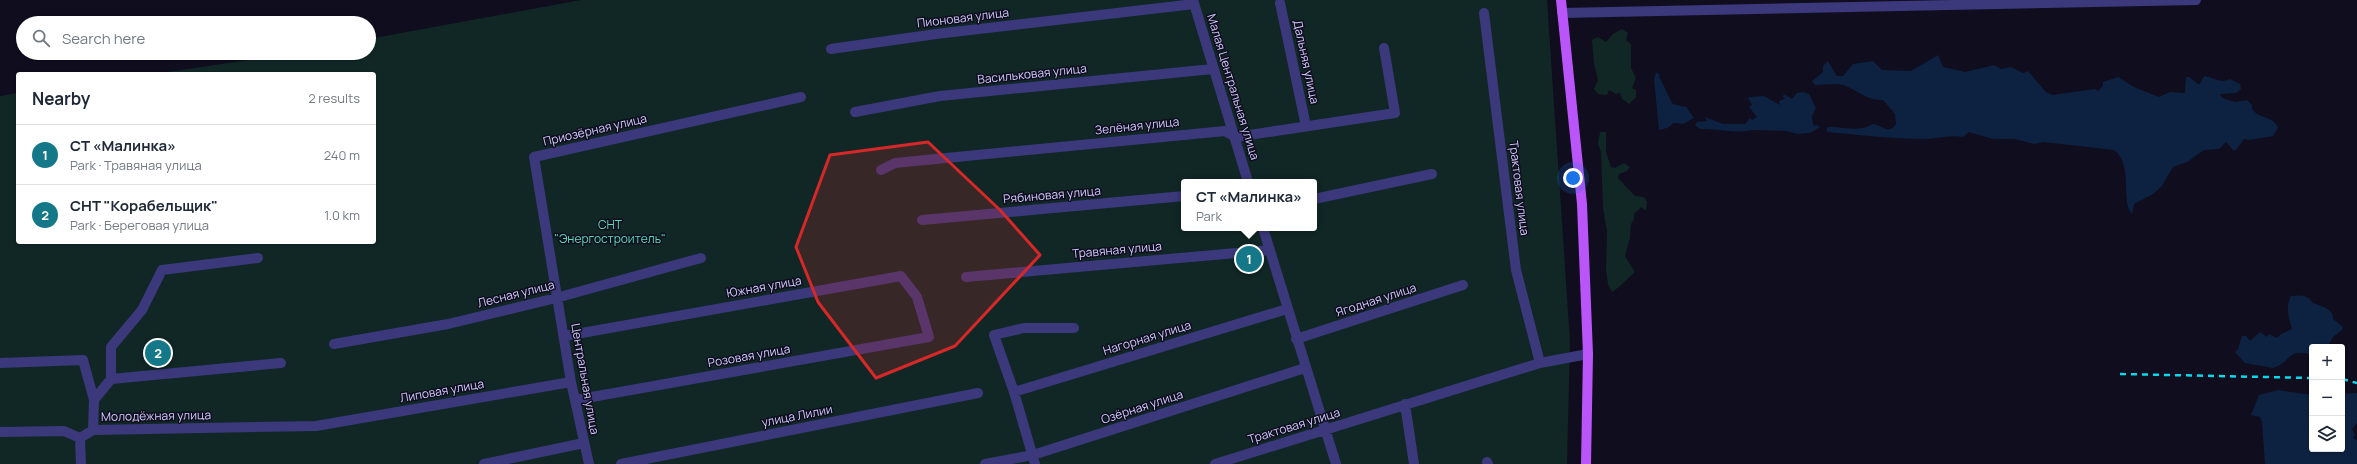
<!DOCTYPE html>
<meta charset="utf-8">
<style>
:root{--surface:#fff;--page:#f2f2f3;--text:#1f2937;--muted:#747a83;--line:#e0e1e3;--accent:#157888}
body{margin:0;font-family:Manrope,sans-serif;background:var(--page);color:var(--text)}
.controls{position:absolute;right:12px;bottom:12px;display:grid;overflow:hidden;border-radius:4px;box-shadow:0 1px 3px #0004}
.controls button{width:36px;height:36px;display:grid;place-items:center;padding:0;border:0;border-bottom:1px solid var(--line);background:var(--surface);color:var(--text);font:20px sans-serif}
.you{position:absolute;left:1573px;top:178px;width:14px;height:14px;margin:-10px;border:3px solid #fff;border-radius:50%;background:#1a73e8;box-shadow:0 0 0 6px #1a73e833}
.badge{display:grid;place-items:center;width:26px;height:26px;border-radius:50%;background:var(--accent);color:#fff;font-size:13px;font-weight:700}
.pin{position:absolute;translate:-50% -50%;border:2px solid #fff;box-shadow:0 1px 4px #0006}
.popup{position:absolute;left:1181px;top:179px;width:136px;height:52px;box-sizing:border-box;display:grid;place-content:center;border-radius:4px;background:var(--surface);filter:drop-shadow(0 1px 3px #0005);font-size:13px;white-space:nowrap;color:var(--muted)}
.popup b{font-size:15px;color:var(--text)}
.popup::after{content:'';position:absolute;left:50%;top:100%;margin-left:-8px;border:8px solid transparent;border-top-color:var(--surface)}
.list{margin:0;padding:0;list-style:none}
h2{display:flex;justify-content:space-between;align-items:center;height:52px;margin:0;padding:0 16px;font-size:17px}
h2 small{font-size:13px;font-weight:400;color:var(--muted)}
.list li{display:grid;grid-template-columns:26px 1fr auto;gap:12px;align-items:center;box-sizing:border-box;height:60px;padding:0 16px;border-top:1px solid var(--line)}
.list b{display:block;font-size:15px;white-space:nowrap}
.list p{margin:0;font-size:13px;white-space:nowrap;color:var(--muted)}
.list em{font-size:13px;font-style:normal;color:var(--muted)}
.icon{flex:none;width:22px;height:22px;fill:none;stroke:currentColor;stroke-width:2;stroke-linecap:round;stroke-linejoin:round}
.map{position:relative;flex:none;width:2357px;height:464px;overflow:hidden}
.search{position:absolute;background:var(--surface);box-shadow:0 1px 3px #0004;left:16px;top:16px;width:360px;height:44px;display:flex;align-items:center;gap:10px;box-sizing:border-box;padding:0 14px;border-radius:22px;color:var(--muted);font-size:15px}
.panel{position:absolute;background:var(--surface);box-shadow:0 1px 3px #0004;left:16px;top:72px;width:360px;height:172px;border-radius:4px}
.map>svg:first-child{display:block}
</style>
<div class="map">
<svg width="2357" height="464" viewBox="0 0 2357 464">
<rect width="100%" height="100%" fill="#0f0d1e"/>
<path fill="#102726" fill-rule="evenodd" d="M581,0H1547L1570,341L1567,464H0V96L18,93V242H374V74H155L294,53H369V39ZM1184,182H1314V228H1184Z
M1622,29L1628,33L1626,40L1631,44V68L1636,78L1632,88L1636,90V97L1629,104L1622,99L1620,93L1616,94L1609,90L1607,95L1598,94L1594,89L1598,80L1594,64L1592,40L1598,37L1606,42L1613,34Z
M1600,132H1606V152L1611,167L1615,168L1624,163L1630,167L1627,171L1619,174L1618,178L1635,196L1644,197L1647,202L1646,211L1641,207L1634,214V219L1631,224L1630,238L1625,256L1635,272C1629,277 1618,289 1612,292L1608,284L1606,270L1607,232L1603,208L1601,152L1598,144Z"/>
<path fill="#0d2241" d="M1938,55L1943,67L1965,72L1994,65L2001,69L2011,67L2023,73L2028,71L2046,92L2052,95L2095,89L2098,91L2103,86V82L2118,77L2134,87L2159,97L2170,92L2185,93L2186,77H2189L2198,84H2200L2204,76C2214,77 2220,84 2230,79L2240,84L2241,89L2236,93L2220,94L2222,98L2235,102L2247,100L2252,105V109C2260,120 2273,115 2278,128L2273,136L2250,140L2244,139L2236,150H2233L2226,142L2219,149L2204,150L2187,162L2173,167L2162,186L2153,194L2134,204L2132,214C2120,202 2134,165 2114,150L2044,142L2034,144L2015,139H1993L1969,132L1963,137C1948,134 1933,140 1917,139C1888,138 1857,135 1828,132L1826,130L1828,127C1844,126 1858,133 1873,124C1883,125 1888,136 1896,124L1895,114L1883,100C1869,101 1859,92 1846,86C1838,82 1823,85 1815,85L1812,81L1823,72V66L1828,61L1837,76H1843L1853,64L1873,61L1882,70L1911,71Z
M1656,72L1660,75L1659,77C1665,86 1667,95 1673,104L1686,107L1694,118L1683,124L1674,123L1667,128L1659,130L1654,79Z
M1803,92L1809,94L1816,108C1810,118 1812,118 1814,126L1817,125L1820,127L1810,133L1797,134L1787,131L1751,130C1741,134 1713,128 1700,129L1695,125L1697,122L1707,121L1705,117L1723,124H1745L1750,118L1752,120L1757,117L1749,107L1752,105L1748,98L1750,97L1764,96L1780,105L1779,101L1785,99L1783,96L1784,94L1792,99L1797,93Z
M2291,296C2300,295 2308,295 2313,303C2321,306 2334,309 2333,319L2343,327L2342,330L2334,336L2327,347H2312V355C2287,347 2291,363 2273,368L2245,363L2235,352L2238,349L2242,336H2246L2250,341L2260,332L2267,337L2269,334L2277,338L2281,334L2292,329C2289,320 2285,306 2291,296Z
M2278,390L2312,395V449H2342V394L2357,393V423L2352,429L2355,435L2353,438L2357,440V464H2265L2262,422L2260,417L2251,415L2259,395Z"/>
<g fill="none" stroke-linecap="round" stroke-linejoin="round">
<path stroke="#3b397b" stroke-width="10" d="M1193,0L1248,182
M1280,3L1306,126
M1484,13L1516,270L1540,363
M1562,13L2196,0
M831,49L936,34L1194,4
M855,112L940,96L1213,69
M881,170L895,163L1225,131L1236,137L1395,113L1384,48
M1314,199L1432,174
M922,220L1184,196
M1263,228L1336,464
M966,277L1270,250
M565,336L901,276L917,297L929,337L575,400
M1296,339L1463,285
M334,344L448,324L556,298L701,258
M0,363L83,360L94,400
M111,379V347L142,310L162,270L258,258
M1014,392L1287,309
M1405,404L1414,464
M93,430L94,400L111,379L281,363
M0,432L64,431L80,438L93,430L316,426L571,382
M80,438L81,464
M1487,462L1488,464
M484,464L584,443
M589,464L571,382L534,157L801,97
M621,464L978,393
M985,464L1033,455L1305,368
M1035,464L1014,392L994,335L1024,328H1074
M1215,464L1540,363L1588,354"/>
<path stroke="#ba56f9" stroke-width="10" d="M1561,0L1582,204L1588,354L1586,464"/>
<path stroke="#08d9ec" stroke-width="2.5" stroke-dasharray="6 5" stroke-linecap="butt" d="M2120,374L2312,378
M2342,379L2357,383"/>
</g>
<path fill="#d62828" fill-opacity="0.2" stroke="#d62828" stroke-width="3" stroke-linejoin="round" d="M928,142L1000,210L1040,255L955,346L876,378L818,302L796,247L830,155Z"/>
<g text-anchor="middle" stroke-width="3" stroke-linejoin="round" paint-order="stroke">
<g font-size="12" fill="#d0cbfd" stroke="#0f0d1e">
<text transform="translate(963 18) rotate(-7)" y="4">Пионовая улица</text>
<text transform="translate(1306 62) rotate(78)" y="4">Дальняя улица</text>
<text transform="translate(1032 74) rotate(-6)" y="4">Васильковая улица</text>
<text transform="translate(1233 87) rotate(73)" y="4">Малая Центральная улица</text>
<text transform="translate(1137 126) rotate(-6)" y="4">Зелёная улица</text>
<text transform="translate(595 130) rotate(-13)" y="4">Приозёрная улица</text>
<text transform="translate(1519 188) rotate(83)" y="4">Трактовая улица</text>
<text transform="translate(1052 195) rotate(-5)" y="4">Рябиновая улица</text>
<text transform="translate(1117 250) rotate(-5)" y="4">Травяная улица</text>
<text transform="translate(764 287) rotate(-10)" y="4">Южная улица</text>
<text transform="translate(516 294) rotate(-14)" y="4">Лесная улица</text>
<text transform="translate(1376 300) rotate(-18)" y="4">Ягодная улица</text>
<text transform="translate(1147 338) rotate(-17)" y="4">Нагорная улица</text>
<text transform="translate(749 356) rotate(-10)" y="4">Розовая улица</text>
<text transform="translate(585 379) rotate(80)" y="4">Центральная улица</text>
<text transform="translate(442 391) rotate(-10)" y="4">Липовая улица</text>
<text transform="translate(1142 407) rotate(-18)" y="4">Озёрная улица</text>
<text transform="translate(156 416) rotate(-1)" y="4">Молодёжная улица</text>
<text transform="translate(797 416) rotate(-11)" y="4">улица Лилии</text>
<text transform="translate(1294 426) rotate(-17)" y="4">Трактовая улица</text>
</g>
<g font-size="12" fill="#5adab8" stroke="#0f0d1e">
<text x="610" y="229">СНТ<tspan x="610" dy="14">"Энергостроитель"</tspan></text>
</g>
</g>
</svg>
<div class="controls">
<button>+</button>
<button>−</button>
<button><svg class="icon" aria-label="layers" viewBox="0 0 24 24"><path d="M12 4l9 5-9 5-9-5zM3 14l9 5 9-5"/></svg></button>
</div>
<div class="you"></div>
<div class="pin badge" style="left:1249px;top:259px">1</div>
<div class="popup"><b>CТ «Малинка»</b>Park</div>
<div class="pin badge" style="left:158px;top:353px">2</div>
<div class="search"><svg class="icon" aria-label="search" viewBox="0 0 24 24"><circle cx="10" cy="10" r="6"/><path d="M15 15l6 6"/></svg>Search here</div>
<section class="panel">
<h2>Nearby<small>2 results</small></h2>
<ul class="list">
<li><span class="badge">1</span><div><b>CТ «Малинка»</b><p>Park · Травяная улица</p></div><em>240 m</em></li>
<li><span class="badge">2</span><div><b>СНТ &quot;Корабельщик&quot;</b><p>Park · Береговая улица</p></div><em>1.0 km</em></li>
</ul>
</section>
</div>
